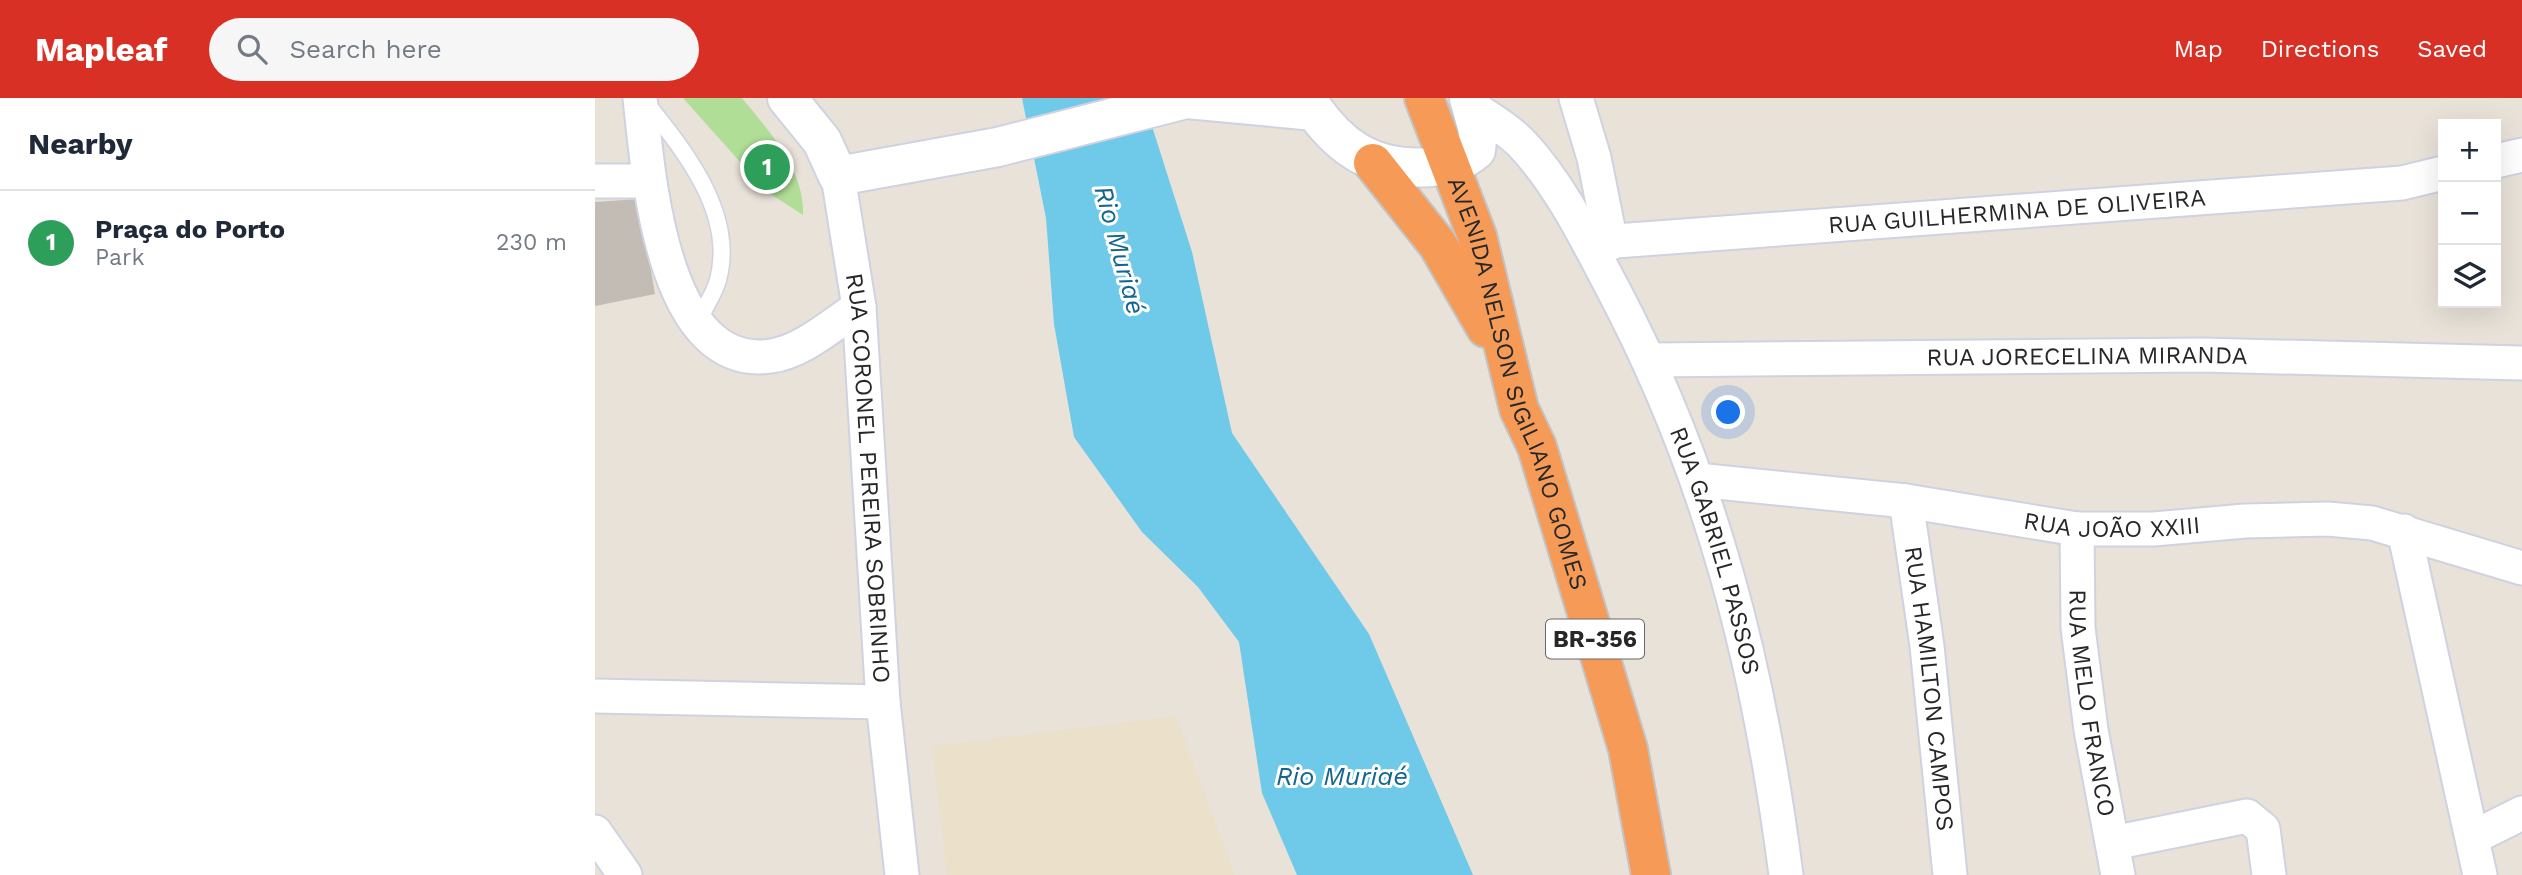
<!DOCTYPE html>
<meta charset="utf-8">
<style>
:root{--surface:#fff;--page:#f6f6f7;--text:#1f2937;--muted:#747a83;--line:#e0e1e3;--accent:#d93025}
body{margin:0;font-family:"Work Sans",sans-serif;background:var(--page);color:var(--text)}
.controls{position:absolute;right:21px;top:21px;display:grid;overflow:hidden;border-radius:0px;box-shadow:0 7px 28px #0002}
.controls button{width:63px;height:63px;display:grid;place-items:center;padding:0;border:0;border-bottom:2px solid var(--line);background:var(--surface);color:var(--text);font:35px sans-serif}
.you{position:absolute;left:1134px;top:315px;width:24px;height:24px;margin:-18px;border:5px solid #fff;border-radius:50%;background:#1a73e8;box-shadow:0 0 0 10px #1a73e833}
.badge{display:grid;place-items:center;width:46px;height:46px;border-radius:50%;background:var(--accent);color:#fff;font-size:23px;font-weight:700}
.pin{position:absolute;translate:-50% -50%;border:4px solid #fff;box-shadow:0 2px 7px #0006}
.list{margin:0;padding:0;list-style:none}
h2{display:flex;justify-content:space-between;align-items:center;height:91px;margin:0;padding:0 28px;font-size:30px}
h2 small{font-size:23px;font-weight:400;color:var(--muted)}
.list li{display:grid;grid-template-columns:46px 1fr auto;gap:21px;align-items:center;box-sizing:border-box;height:105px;padding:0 28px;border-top:2px solid var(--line)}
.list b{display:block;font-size:26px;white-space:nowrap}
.list p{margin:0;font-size:23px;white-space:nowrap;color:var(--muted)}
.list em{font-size:23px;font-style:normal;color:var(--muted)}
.icon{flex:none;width:38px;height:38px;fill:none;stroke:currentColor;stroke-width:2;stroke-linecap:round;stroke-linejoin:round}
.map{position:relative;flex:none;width:1927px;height:777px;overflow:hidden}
header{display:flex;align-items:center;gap:42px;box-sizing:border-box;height:98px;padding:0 35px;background:var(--accent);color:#fff}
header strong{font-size:33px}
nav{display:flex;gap:38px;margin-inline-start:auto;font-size:24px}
.search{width:490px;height:63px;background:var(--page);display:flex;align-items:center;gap:18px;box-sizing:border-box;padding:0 24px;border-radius:38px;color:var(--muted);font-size:26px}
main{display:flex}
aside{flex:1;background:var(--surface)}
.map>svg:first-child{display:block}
</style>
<header>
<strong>Mapleaf</strong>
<div class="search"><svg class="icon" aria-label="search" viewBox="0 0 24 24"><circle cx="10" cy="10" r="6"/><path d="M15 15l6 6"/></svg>Search here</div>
<nav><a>Map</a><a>Directions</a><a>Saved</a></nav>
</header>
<main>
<aside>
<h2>Nearby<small></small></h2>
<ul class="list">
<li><span class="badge" style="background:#2e9e5b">1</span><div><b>Praça do Porto</b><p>Park</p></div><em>230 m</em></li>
</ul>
</aside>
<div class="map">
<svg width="1927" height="777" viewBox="0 0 1927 777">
<rect width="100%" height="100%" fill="#e9e2d9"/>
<path fill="#ebe0c9" d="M581,618L640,777H352L337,648Z"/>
<path fill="#b0de97" d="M88,0H147C173,32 210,72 208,117L171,93Z"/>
<path fill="#6fc9e8" d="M427,0H548L597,154L637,335L774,536L878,777H702L667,695L644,544L603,489L547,434L479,339L459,226L451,120Z"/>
<path fill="#c2bcb5" d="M44,101L60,196L0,208V104Z"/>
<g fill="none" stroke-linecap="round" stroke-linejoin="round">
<defs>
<path id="lane" d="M51,5C89,52 141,116 123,182C119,197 108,212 102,225"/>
<g id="street">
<path d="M45,0C53,73 66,274 176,258C207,254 238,226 264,209"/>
<path d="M981,0L999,60L1016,145"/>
<path id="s1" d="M877,9C895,21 914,32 928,47C966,88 992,142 1018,191C1117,379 1164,567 1191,777"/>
<path d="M1901,63L1927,57"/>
<path id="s2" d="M243,78L264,209L288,604L307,777"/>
<path d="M0,83H54"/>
<path id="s3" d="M994,145L1807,85L1848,75"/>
<path id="s4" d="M1056,262L1608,257L1927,265"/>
<path id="s5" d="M1102,382L1311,403L1482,431H1559L1650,423L1733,421L1777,425L1927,470"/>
<path id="s6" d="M1311,403L1332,548L1355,777"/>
<path id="s7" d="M1482,431L1483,530L1496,632L1523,777"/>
<path d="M1809,433L1885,777"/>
<path d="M0,598L288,604"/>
<path d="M0,734L30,777"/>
<path d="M1879,739L1927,715"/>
<path d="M1518,745L1652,718L1668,731L1674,777"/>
</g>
<path id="secondary" d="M192,0L227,43L243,78L403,49L595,0
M711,0C742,49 777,74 837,69C854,67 867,64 881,52L883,33L874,0
M592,1L719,13"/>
<g id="highway">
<path id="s8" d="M829,0L882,138L924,311L942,349L1033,651L1056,777"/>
<path d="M778,65L843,147L891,230"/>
</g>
</defs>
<use href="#lane" stroke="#cfd2e0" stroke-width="19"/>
<use href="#street" stroke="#cfd2e0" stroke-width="37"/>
<use href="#secondary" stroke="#cfd2e0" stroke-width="42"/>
<use href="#highway" stroke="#c3c3c3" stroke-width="42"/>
<use href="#lane" stroke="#fff" stroke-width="16"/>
<use href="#street" stroke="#fff" stroke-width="33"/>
<use href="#secondary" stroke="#fff" stroke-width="38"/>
<use href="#highway" stroke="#f69b57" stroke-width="38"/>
</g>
<g text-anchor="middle" stroke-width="6" stroke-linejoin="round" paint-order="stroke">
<rect fill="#fff" stroke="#686868" stroke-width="2" x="951" y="521.5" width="98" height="39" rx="5"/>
<g font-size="23" font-weight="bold" fill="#272727">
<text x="1000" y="549">BR-356</text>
</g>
<g font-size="24" fill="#272727" stroke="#fff">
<text dy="8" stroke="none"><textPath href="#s3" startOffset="429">RUA GUILHERMINA DE OLIVEIRA</textPath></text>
<text dy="8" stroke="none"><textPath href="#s4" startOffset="436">RUA JORECELINA MIRANDA</textPath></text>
<text dy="8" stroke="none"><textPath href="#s8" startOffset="301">AVENIDA NELSON SIGILIANO GOMES</textPath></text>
<text dy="8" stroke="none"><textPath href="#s2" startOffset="304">RUA CORONEL PEREIRA SOBRINHO</textPath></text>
<text dy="8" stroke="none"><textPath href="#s5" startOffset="418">RUA JOÃO XXIII</textPath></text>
<text dy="8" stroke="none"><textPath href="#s1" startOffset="516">RUA GABRIEL PASSOS</textPath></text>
<text dy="8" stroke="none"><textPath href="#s6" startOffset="189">RUA HAMILTON CAMPOS</textPath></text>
<text dy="8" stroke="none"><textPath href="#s7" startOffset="175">RUA MELO FRANCO</textPath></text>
</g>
<g font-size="26" font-style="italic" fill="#136590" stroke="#fff">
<text transform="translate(525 152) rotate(75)" y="9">Rio Muriaé</text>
<text x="747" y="687">Rio Muriaé</text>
</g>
</g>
</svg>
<div class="controls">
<button>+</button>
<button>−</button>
<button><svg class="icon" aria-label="layers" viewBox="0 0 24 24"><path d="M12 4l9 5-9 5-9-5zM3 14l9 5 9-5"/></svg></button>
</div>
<div class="you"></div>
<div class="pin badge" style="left:172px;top:69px;background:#2e9e5b">1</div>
</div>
</main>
